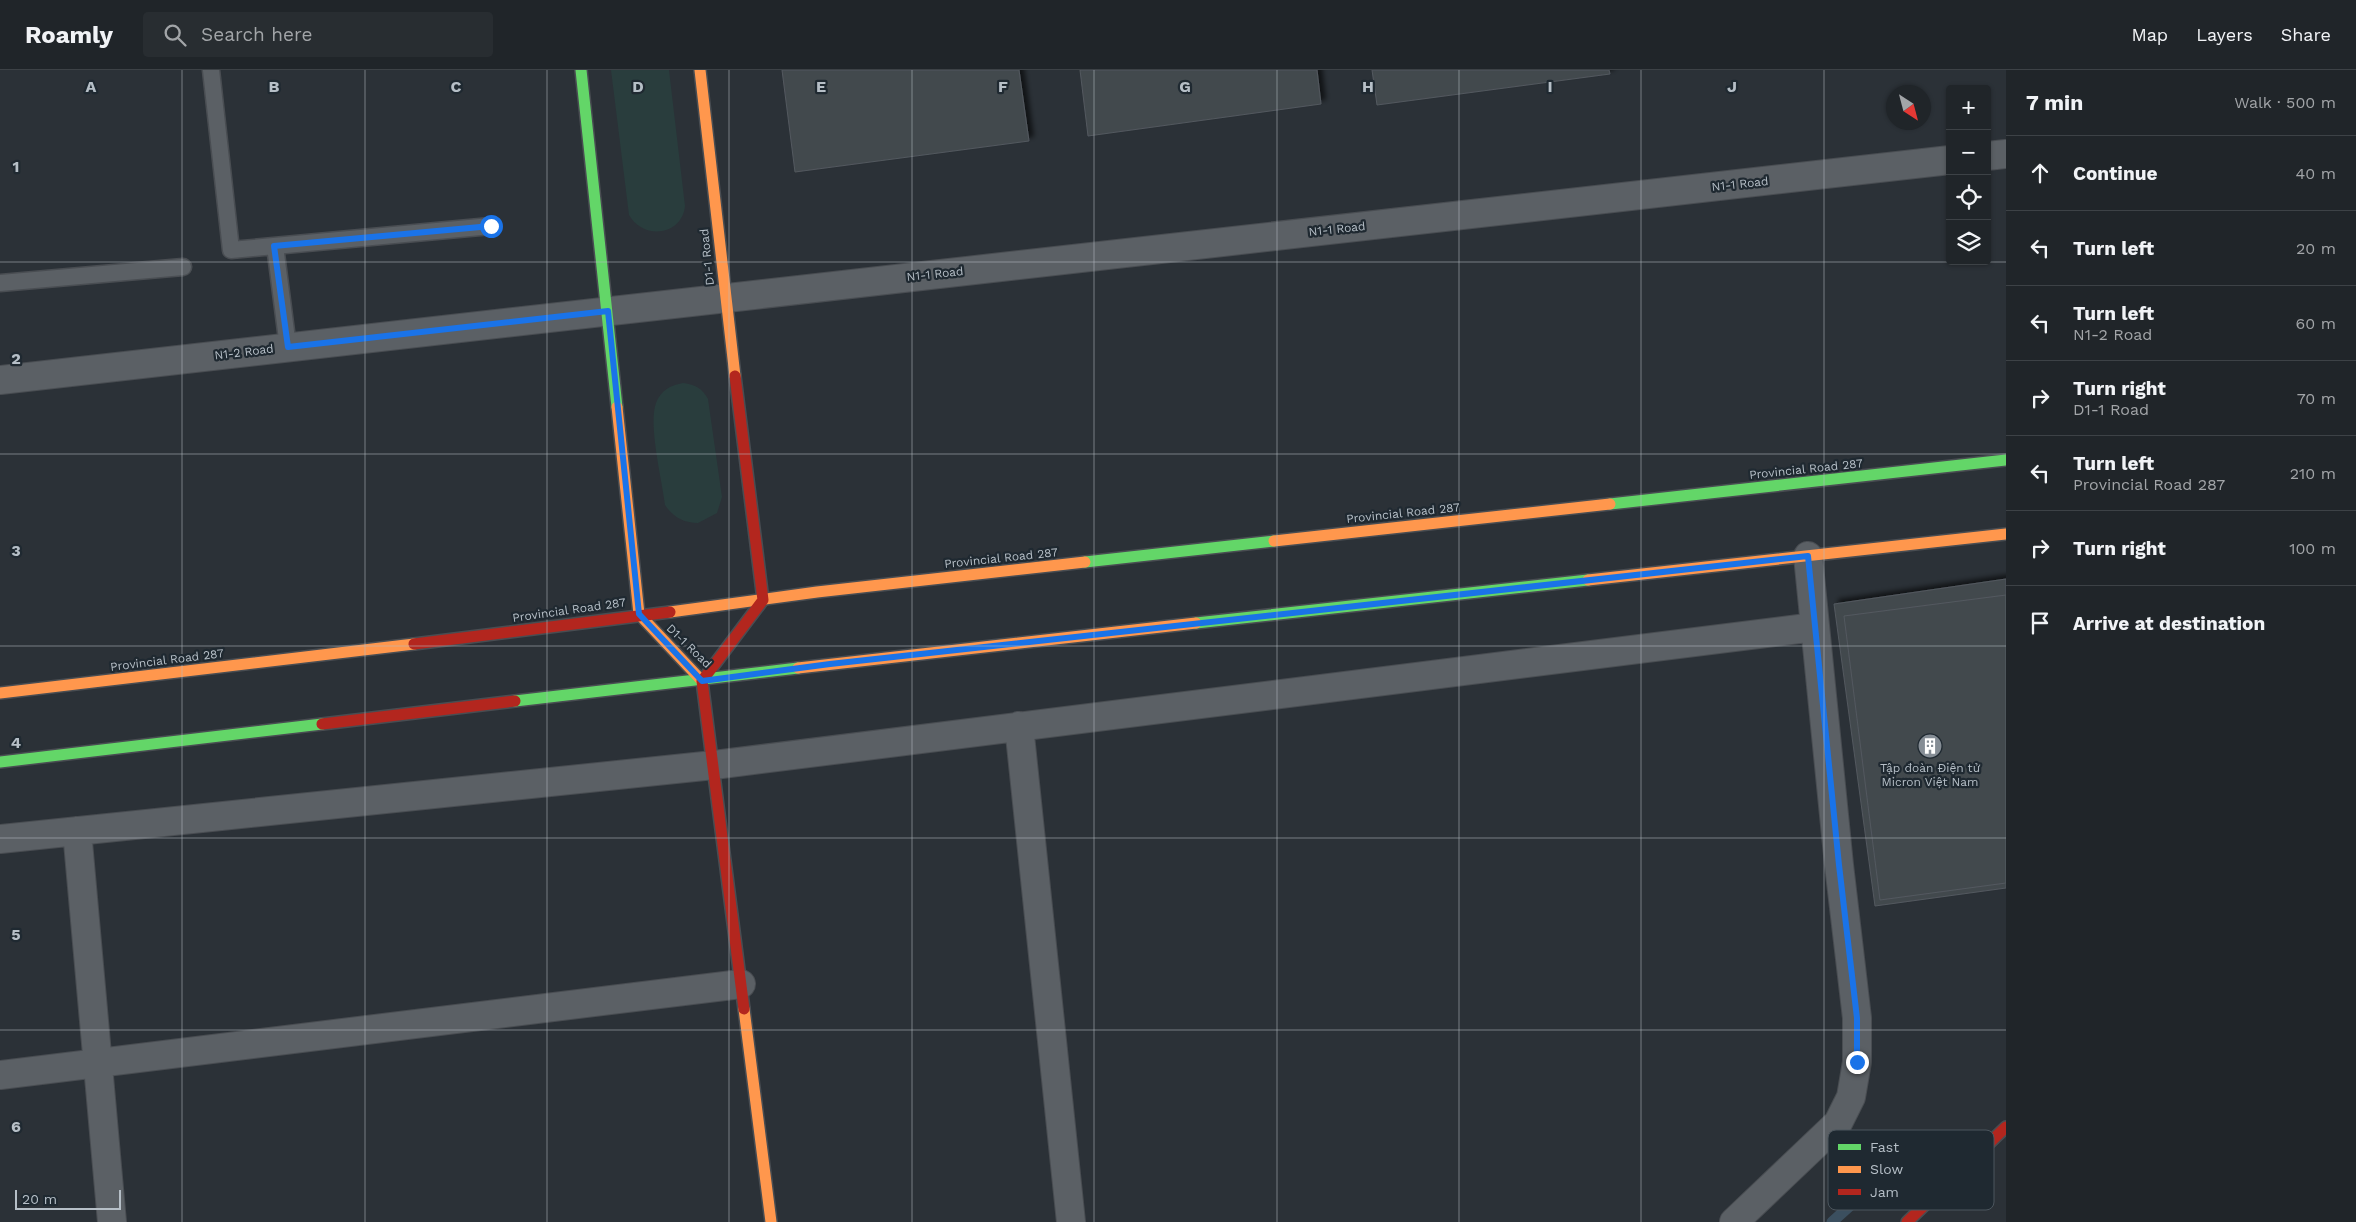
<!DOCTYPE html>
<meta charset="utf-8">
<style>
:root{--surface:#202529;--page:#282d31;--text:#f1f3f6;--muted:#a2a5a8;--line:#3d4246}
body{margin:0;font-family:"Work Sans",sans-serif;background:var(--page);color:var(--text)}
.controls{position:absolute;right:15px;top:15px;display:grid;overflow:hidden;border-radius:5px;box-shadow:0 1px 4px #0004}
.controls button{width:45px;height:45px;display:grid;place-items:center;padding:0;border:0;border-bottom:1px solid var(--line);background:var(--surface);color:var(--text);font:25px sans-serif}
.compass{position:absolute;left:1886px;top:15px;width:45px;height:45px;border-radius:50%;background:var(--surface);box-shadow:0 1px 4px #0004;rotate:144deg}
.scale{position:absolute;left:15px;bottom:12px;width:106px;box-sizing:border-box;padding-left:5px;border:2px solid #b6bfc7;border-top:0;font-size:14px;line-height:18px;white-space:nowrap;color:#b6bfc7;-webkit-text-stroke:4px #1f2931;paint-order:stroke}
.stop{position:absolute;width:15px;height:15px;margin:-11px;border:4px solid #1a73e8;border-radius:50%;background:#fff}
.stop.end{background:#1a73e8;border-color:#fff;box-shadow:0 1px 5px #0008}
.list{margin:0;padding:0;list-style:none}
h2{display:flex;justify-content:space-between;align-items:center;height:65px;margin:0;padding:0 20px;font-size:21px}
h2 small{font-size:16px;font-weight:400;color:var(--muted)}
.list li{display:grid;grid-template-columns:32px 1fr auto;gap:15px;align-items:center;box-sizing:border-box;height:75px;padding:0 20px;border-top:1px solid var(--line)}
.list b{display:block;font-size:19px;white-space:nowrap}
.list p{margin:0;font-size:16px;white-space:nowrap;color:var(--muted)}
.list em{font-size:16px;font-style:normal;color:var(--muted)}
.icon{flex:none;width:28px;height:28px;fill:none;stroke:currentColor;stroke-width:2;stroke-linecap:round;stroke-linejoin:round}
.map{position:relative;flex:none;width:2006px;height:1152px;overflow:hidden}
header{display:flex;align-items:center;gap:30px;box-sizing:border-box;height:70px;padding:0 25px;background:var(--surface);border-bottom:1px solid var(--line)}
header strong{font-size:24px}
nav{display:flex;gap:28px;margin-inline-start:auto;font-size:18px}
.search{width:350px;height:45px;background:var(--page);display:flex;align-items:center;gap:12px;box-sizing:border-box;padding:0 18px;border-radius:5px;color:var(--muted);font-size:19px}
main{display:flex}
aside{flex:1;background:var(--surface)}
.map>svg:first-child{display:block}
</style>
<header>
<strong>Roamly</strong>
<div class="search"><svg class="icon" aria-label="search" viewBox="0 0 24 24"><circle cx="10" cy="10" r="6"/><path d="M15 15l6 6"/></svg>Search here</div>
<nav><a>Map</a><a>Layers</a><a>Share</a></nav>
</header>
<main>
<div class="map">
<svg width="2006" height="1152" viewBox="0 0 2006 1152">
<defs>
<filter id="shadow"><feDropShadow dx="4.5" dy="-4.5" stdDeviation="2.5" flood-color="#0009"/></filter>
</defs>
<rect width="100%" height="100%" fill="#2b3137"/>
<path fill="#293d3d" d="M611,0H669L685,136C682,166 643,170 629,145Z
M683,313C696,315 702,318 708,329L722,427L717,443L698,453C684,453 673,447 665,435C662,410 648,355 656,333C661,320 671,315 683,313Z"/>
<g fill="none" stroke-linecap="round" stroke-linejoin="round">
<path stroke="#3b4f5f" stroke-width="11" d="M1832,1152L1913,1079"/>
</g>
<path fill="#43494e" stroke="#53595f" filter="url(#shadow)" d="M782,0H1019L1029,71L795,102Z
M1080,0H1317L1321,34L1088,66Z
M1372,0H1609L1610,4L1377,35Z
M2006,509V818L1875,836L1834,534Z
M2006,525V813L1880,830L1844,546Z"/>
<g fill="none" stroke-linecap="round" stroke-linejoin="round">
<defs>
<path id="lane" d="M211,0L231,180L491,156
M275,176L288,277
M0,213L183,197"/>
<path id="street" d="M1987,86L2006,84
M0,310L1950,90
M1019,656L1071,1152
M77,761L112,1152
M0,769L714,695L1815,557
M0,1005L741,914
M1734,1152L1838,1053L1851,1027L1857,992V948L1839,795L1808,486"/>
<path id="fast" d="M581,0L617,337
M1610,434L2006,390
M1085,492L1274,471
M1196,553L1588,510
M515,631L798,598
M0,692L322,654"/>
<path id="slow" d="M700,0L735,306
M617,337L639,544L702,611
M1274,471L1610,434
M1588,510L2006,464
M670,542L817,522L1085,492
M798,598L1196,553
M0,623L414,574
M744,939L771,1152"/>
<path id="jam" d="M414,574L670,542
M702,611L763,530L735,306
M702,611L744,939
M322,654L515,631
M1907,1152L2006,1057"/>
</defs>
<use href="#lane" stroke="#494d52" stroke-width="19"/>
<use href="#street" stroke="#494d52" stroke-width="30"/>
<use href="#fast" stroke="#494d52" stroke-width="14"/>
<use href="#slow" stroke="#494d52" stroke-width="14"/>
<use href="#jam" stroke="#494d52" stroke-width="14"/>
<use href="#lane" stroke="#5b6065" stroke-width="16"/>
<use href="#street" stroke="#5b6065" stroke-width="28"/>
<use href="#fast" stroke="#63d668" stroke-width="11"/>
<use href="#slow" stroke="#ff974d" stroke-width="11"/>
<use href="#jam" stroke="#b3261e" stroke-width="11"/>
</g>
<g fill="none" stroke-linecap="round" stroke-linejoin="round">
<path stroke="#1a73e8" stroke-width="6" d="M491,156L274,176L288,277L608,241L639,544L702,611L830,594L1808,486L1839,795L1857,948V992"/>
</g>
<path fill="none" stroke="#b6bfc7" stroke-width="1" stroke-opacity="0.55" d="M182,0V1152M365,0V1152M547,0V1152M729,0V1152M912,0V1152M1094,0V1152M1277,0V1152M1459,0V1152M1641,0V1152M1824,0V1152M0,192H2006M0,384H2006M0,576H2006M0,768H2006M0,960H2006"/>
<defs>
<symbol id="building-disc" viewBox="-11 -11 22 22"><circle r="9.5" fill="#858d95" stroke="#1f2931"/><path d="M-4-6H4V6H1V3H-1V6H-4ZM-2.5-4.3h1.7v1.8h-1.7ZM.8-4.3h1.7v1.8H.8ZM-2.5-1h1.7V.8h-1.7ZM.8-1h1.7V.8H.8Z" fill="#fff"/></symbol>
</defs>
<g fill-rule="evenodd">
<use href="#building-disc" x="1916" y="662" width="28" height="28"/>
</g>
<g text-anchor="middle" stroke-width="4.5" stroke-linejoin="round" paint-order="stroke">
<g font-size="12" fill="#b6bfc7" stroke="#1f2931">
<text transform="translate(1740 114) rotate(-6)" y="4">N1-1 Road</text>
<text transform="translate(1337 159) rotate(-6)" y="4">N1-1 Road</text>
<text transform="translate(707 187) rotate(-96)" y="4">D1-1 Road</text>
<text transform="translate(935 204) rotate(-6)" y="4">N1-1 Road</text>
<text transform="translate(244 282) rotate(-7)" y="4">N1-2 Road</text>
<text transform="translate(1806 399) rotate(-6)" y="4">Provincial Road 287</text>
<text transform="translate(1403 443) rotate(-6)" y="4">Provincial Road 287</text>
<text transform="translate(1001 488) rotate(-6)" y="4">Provincial Road 287</text>
<text transform="translate(569 540) rotate(-8)" y="4">Provincial Road 287</text>
<text transform="translate(689 576) rotate(44)" y="4">D1-1 Road</text>
<text transform="translate(167 590) rotate(-7)" y="4">Provincial Road 287</text>
</g>
<g font-size="12" fill="#b6bfc7" stroke="#1f2931">
<text x="1930" y="702">Tập đoàn Điện tử<tspan x="1930" dy="14">Micron Việt Nam</tspan></text>
</g>
</g>
<rect x="1828" y="1060" width="166" height="80" rx="8" fill="#1f2931" stroke="#4c565e" stroke-width="1"/>
<rect x="1838" y="1074" width="23" height="6" fill="#63d668"/>
<rect x="1838" y="1096" width="23" height="7" fill="#ff974d"/>
<rect x="1838" y="1119" width="23" height="6" fill="#b3261e"/>
<g font-size="14" fill="#b6bfc7">
<text x="1870" y="1082">Fast</text>
<text x="1870" y="1104">Slow</text>
<text x="1870" y="1127">Jam</text>
</g>
<g font-size="16" text-anchor="middle" font-weight="bold" fill="#b6bfc7" stroke="#1f2931" stroke-width="4.5" stroke-linejoin="round" paint-order="stroke">
<text x="91" y="22">A</text>
<text x="274" y="22">B</text>
<text x="456" y="22">C</text>
<text x="638" y="22">D</text>
<text x="821" y="22">E</text>
<text x="1003" y="22">F</text>
<text x="1185" y="22">G</text>
<text x="1368" y="22">H</text>
<text x="1550" y="22">I</text>
<text x="1732" y="22">J</text>
<text x="16" y="102">1</text>
<text x="16" y="294">2</text>
<text x="16" y="486">3</text>
<text x="16" y="678">4</text>
<text x="16" y="870">5</text>
<text x="16" y="1062">6</text>
</g>
</svg>
<div class="controls">
<button>+</button>
<button>−</button>
<button><svg class="icon" aria-label="locate" viewBox="0 0 24 24"><circle cx="12" cy="12" r="6"/><path d="M12 2v4M12 18v4M2 12h4M18 12h4"/></svg></button>
<button><svg class="icon" aria-label="layers" viewBox="0 0 24 24"><path d="M12 4l9 5-9 5-9-5zM3 14l9 5 9-5"/></svg></button>
</div>
<svg class="compass" viewBox="-18 -18 36 36"><path d="M0-13l5 13h-10z" fill="#e53935"/><path d="M0 13l5-13h-10z" fill="#a2a5a8"/></svg>
<div class="scale">20 m</div>
<div class="stop" style="left:491px;top:156px"></div>
<div class="stop end" style="left:1857px;top:992px"></div>
</div>
<aside>
<h2>7 min<small>Walk · 500 m</small></h2>
<ul class="list">
<li><svg class="icon" aria-label="ahead" viewBox="0 0 24 24"><path d="M12 20V5M6 11l6-6 6 6"/></svg><div><b>Continue</b></div><em>40 m</em></li>
<li><svg class="icon" aria-label="left" viewBox="0 0 24 24"><path d="M17 20v-9H6M10 6l-5 5 5 5"/></svg><div><b>Turn left</b></div><em>20 m</em></li>
<li><svg class="icon" aria-label="left" viewBox="0 0 24 24"><path d="M17 20v-9H6M10 6l-5 5 5 5"/></svg><div><b>Turn left</b><p>N1-2 Road</p></div><em>60 m</em></li>
<li><svg class="icon" aria-label="right" viewBox="0 0 24 24"><path d="M7 20v-9h11M14 6l5 5-5 5"/></svg><div><b>Turn right</b><p>D1-1 Road</p></div><em>70 m</em></li>
<li><svg class="icon" aria-label="left" viewBox="0 0 24 24"><path d="M17 20v-9H6M10 6l-5 5 5 5"/></svg><div><b>Turn left</b><p>Provincial Road 287</p></div><em>210 m</em></li>
<li><svg class="icon" aria-label="right" viewBox="0 0 24 24"><path d="M7 20v-9h11M14 6l5 5-5 5"/></svg><div><b>Turn right</b></div><em>100 m</em></li>
<li><svg class="icon" aria-label="arrive" viewBox="0 0 24 24"><path d="M6 21V4h12l-3 4 3 4H6"/></svg><div><b>Arrive at destination</b></div></li>
</ul>
</aside>
</main>
